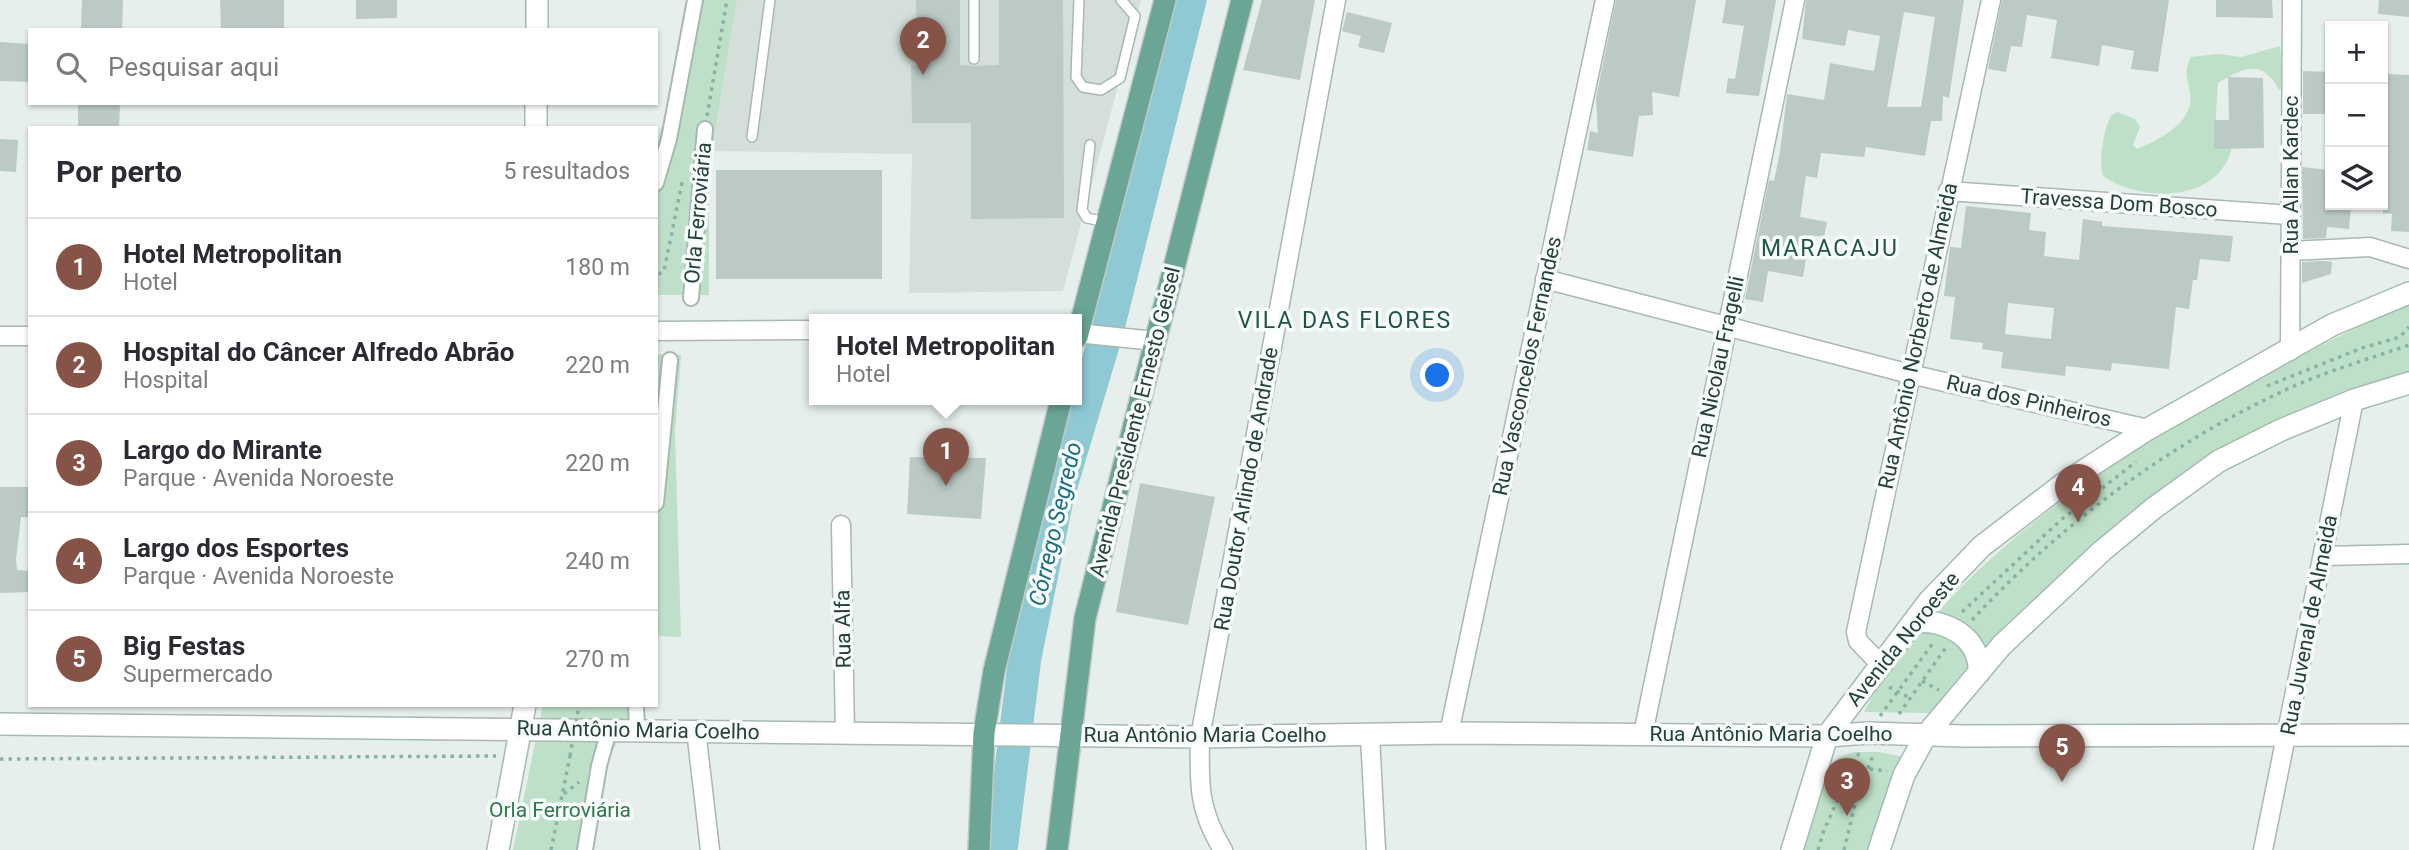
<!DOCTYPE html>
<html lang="pt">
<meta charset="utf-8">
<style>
:root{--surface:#fff;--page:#f7f7f7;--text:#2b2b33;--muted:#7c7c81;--line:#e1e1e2;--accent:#855347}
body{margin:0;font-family:Roboto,sans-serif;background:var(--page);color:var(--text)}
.controls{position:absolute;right:21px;top:21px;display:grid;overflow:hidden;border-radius:0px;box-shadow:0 2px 5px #0004}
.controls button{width:63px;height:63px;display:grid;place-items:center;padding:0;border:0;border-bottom:2px solid var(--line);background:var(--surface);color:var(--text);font:35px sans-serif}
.you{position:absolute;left:1438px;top:376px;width:24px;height:24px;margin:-18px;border:5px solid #fff;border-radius:50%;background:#1a73e8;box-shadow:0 0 0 10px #1a73e833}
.badge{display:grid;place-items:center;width:46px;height:46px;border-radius:50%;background:var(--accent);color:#fff;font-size:23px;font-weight:700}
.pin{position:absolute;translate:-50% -58px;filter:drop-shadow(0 2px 4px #0008)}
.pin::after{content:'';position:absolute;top:37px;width:24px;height:21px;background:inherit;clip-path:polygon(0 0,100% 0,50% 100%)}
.popup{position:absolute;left:809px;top:314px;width:273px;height:91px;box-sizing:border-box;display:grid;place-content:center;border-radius:0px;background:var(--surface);filter:drop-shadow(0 2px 5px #0005);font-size:23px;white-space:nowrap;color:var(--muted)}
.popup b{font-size:26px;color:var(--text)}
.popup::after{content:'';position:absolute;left:50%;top:100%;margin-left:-14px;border:14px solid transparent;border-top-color:var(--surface)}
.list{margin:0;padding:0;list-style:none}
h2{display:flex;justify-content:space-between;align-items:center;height:91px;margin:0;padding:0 28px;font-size:30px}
h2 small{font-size:23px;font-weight:400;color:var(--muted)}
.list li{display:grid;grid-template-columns:46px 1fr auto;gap:21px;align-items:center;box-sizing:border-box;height:98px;padding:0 28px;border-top:2px solid var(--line)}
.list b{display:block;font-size:26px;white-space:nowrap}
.list p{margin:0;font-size:23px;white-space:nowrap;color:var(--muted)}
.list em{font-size:23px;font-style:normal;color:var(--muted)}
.icon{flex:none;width:38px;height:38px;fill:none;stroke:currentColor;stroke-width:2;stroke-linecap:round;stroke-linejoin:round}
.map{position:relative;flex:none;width:2409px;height:850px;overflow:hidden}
.search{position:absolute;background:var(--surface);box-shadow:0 2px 5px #0004;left:28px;top:28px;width:630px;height:77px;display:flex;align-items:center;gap:18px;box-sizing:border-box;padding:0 24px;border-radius:0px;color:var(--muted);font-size:26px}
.panel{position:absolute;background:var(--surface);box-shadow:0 2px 5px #0004;left:28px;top:126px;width:630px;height:581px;border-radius:0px}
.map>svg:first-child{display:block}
</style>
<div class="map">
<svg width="2409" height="850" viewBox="0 0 2409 850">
<rect width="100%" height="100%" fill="#e6efeb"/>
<path fill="#d4dfda" d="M737,0H1141L1063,291L909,293L912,154L713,151Z"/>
<path fill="#bfe0c8" d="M687,0H737L709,172V295H656V146L664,121Z
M2280,46L2283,88L2279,90C2262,58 2243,68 2218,83L2214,148H2232C2218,203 2142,203 2103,176C2099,162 2103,127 2112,115L2117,112L2135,119L2140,127L2133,145L2137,149C2158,141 2195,122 2190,94C2188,79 2183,72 2191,57L2218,54L2241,57Z
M2409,304V377L2215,454L1930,713L1864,712C1876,688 1893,668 1909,646C1993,539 2107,464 2224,398C2286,363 2344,332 2409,304Z
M656,354L681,355L675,433L681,637L660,636L656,639Z
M543,705H636L605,765L592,850H513Z
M1854,752H1878L1905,757L1869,850H1804L1828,770L1839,757Z"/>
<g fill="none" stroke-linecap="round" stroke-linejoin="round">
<path stroke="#8ec9d4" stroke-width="33" d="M1001,850L1025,657L1057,499L1108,328L1190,0"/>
</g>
<path fill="#bbcac4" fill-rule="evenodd" d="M82,0H123L122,30H81Z
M220,0H284V30H221Z
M356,0H397V18L356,19Z
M916,0H960V65L973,66L999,65V0H1063L1064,218L971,219V123H912L911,65H917Z
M1262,0H1315L1300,80L1243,70Z
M1616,0H1696L1679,97L1652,92L1653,115L1639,116L1633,157L1587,150L1590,131L1598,133L1596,98Z
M1726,0H1776L1759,96L1726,93L1728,78L1735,79L1744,26L1722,23Z
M1806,0H1964L1949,98L1943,96L1942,121H1931L1925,156L1866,147L1864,157L1821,153L1817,178L1806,176L1800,217L1827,222L1824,237L1810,235L1803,277L1768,271L1763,302L1745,299L1769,180L1774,181L1780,152L1787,94L1824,100L1830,63L1874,71L1880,36L1848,30L1845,46L1802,39ZM1904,12L1935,17L1921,107H1887Z
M2002,0H2169L2158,72L2131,69L2134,51L2102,45L2099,66L2051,58L2057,20L2027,15L2022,47L2011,46L2006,72L1988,69Z
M2216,0H2272L2273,18L2216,17Z
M2379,0H2409V17L2378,14Z
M1347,12L1392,23L1384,53L1358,47L1361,36L1342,31Z
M0,42L30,44V82L0,81Z
M2303,71L2330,72V114H2303Z
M2383,74L2409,75V232L2391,231L2392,214L2383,213Z
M2228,77L2263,78L2264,148L2214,149V120H2229Z
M78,103H120L119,128H78Z
M0,139L18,140L16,172L0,171Z
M2302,167L2330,170V205H2351L2349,229L2327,227L2326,238L2303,239Z
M716,170H882V279H716Z
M1966,206L2031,213L2029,230L2046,232L2044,256L2079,260L2083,219L2102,222V226L2233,236L2230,262L2200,259L2197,280H2193L2189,309L2176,307L2169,369L2112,363L2111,371L2066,366L2065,376L2001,368L2003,352L1982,349L1983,343L1950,339L1955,297L1944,296L1950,247L1961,248ZM2008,303L2054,308L2051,339L2005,334Z
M2324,261L2332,262L2331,274L2302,283V262Z
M910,457L986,458L981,519L907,514Z
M1140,483L1215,497L1188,625L1116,612Z
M0,487H30V517H21L16,559L17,570L30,571V592L0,593Z"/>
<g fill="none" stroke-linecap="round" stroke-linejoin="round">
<defs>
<path id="service" d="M1079,0L1076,77L1083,87L1101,90L1120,78L1135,16L1121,0
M974,59V0
M752,137L770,0
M1090,145L1082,210L1087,218L1106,222"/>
<path id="pedestrian" d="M656,183L669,139L695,0
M691,298L705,129
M656,503L670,360
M636,705L637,730
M585,850L599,766L609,730"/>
<path id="minor" d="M1948,191L2290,215
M2291,251L2370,247L2409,259
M1545,279L1910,374L2148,429
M656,331L815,330
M1077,333L1155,341
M0,336H30
M2290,351L2292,0
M841,525L845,733
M2323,556L2409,554
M1880,664L1858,641L1856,632L1991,0
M696,730L710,850
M1449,733L1605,0
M1643,734L1795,0
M1370,736L1376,850
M1223,850C1198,810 1199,783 1200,737L1336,0
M2263,850L2354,400"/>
<path id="tertiary" d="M0,724L1200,737L1449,733L1827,736L1868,733L1964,736L2409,735"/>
<path id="secondary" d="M537,30V0
M536,128V103
M1913,622C1946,618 1981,638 1979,673
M498,850L525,705
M1792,850L1827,736L1929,601L1982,546L2063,484L2148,429L2332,325L2409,293
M1879,850L1904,775L1926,735L2002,645L2102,551L2154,508L2219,461L2281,430L2354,400L2409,383"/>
<path id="primary" d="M1077,337L1165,0
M979,850L984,733L994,671L1061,400
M1057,850L1085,618L1242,0"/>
</defs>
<use href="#service" stroke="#a8b8b2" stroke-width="12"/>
<use href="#pedestrian" stroke="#a8b8b2" stroke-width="18"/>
<use href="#minor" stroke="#a8b8b2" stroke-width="21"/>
<use href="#tertiary" stroke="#a8b8b2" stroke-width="24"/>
<use href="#secondary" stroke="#a4bbb3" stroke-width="24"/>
<use href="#primary" stroke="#c2cac8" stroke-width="24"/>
<path stroke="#86b3a5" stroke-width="3.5" stroke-dasharray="3.5 5" stroke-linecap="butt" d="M707,116L727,0
M656,282L657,275L664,271L683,178
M2267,386L2362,348L2400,337L2409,327
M1962,612L2062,519L2136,462
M1972,620C2059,526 2163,448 2279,393C2320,373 2366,360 2409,345
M1922,681L1939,690
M1889,687L1910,698
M1899,714L1947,646
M1880,716L1933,643
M0,759L496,756
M1836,765L1887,771
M564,794L579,782
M551,850L570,756
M1818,850L1824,830L1859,753
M1844,850L1857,796L1874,753"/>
<use href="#service" stroke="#fff" stroke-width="9"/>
<use href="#pedestrian" stroke="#fff" stroke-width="14"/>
<use href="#minor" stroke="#fff" stroke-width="18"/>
<use href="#tertiary" stroke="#fff" stroke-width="21"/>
<use href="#secondary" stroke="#fff" stroke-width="21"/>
<use href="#primary" stroke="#6aa596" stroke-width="21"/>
<path stroke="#86b3a5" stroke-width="3.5" stroke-dasharray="3.5 5" stroke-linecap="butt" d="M570,756L579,705"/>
</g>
<g text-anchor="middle" stroke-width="7" stroke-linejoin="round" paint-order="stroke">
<g font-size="21" fill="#24423a" stroke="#f7fbf9">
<text transform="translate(2291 175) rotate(-90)" y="7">Rua Allan Kardec</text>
<text transform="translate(2119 203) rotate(4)" y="7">Travessa Dom Bosco</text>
<text transform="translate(698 213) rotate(-85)" y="7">Orla Ferroviária</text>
<text transform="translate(1918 336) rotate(-78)" y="7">Rua Antônio Norberto de Almeida</text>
<text transform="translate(1527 366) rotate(-78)" y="7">Rua Vasconcelos Fernandes</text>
<text transform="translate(1718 367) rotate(-78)" y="7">Rua Nicolau Fragelli</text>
<text transform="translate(2029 401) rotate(13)" y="7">Rua dos Pinheiros</text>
<text transform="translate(1135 422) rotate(-76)" y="7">Avenida Presidente Ernesto Geisel</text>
<text transform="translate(1246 489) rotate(-80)" y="7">Rua Doutor Arlindo de Andrade</text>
<text transform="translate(2309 625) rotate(-79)" y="7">Rua Juvenal de Almeida</text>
<text transform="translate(843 629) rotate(-91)" y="7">Rua Alfa</text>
<text transform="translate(1903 639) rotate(-51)" y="7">Avenida Noroeste</text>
<text transform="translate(638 730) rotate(1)" y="7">Rua Antônio Maria Coelho</text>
<text x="1771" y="741">Rua Antônio Maria Coelho</text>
<text x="1205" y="742">Rua Antônio Maria Coelho</text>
</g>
<g font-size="21" fill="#2d7a4b" stroke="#f7fbf9">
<text x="560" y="817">Orla Ferroviária</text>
</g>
<g font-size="23" letter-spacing="2" fill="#1f5548" stroke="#f7fbf9">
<text x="1830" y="256">MARACAJU</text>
<text x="1345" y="328">VILA DAS FLORES</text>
</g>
<g font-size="23" font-style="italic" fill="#1c6f80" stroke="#f7fbf9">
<text transform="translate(1055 524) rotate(-77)" y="8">Córrego Segredo</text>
</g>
</g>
</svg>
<div class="controls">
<button>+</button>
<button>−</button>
<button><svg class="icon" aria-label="layers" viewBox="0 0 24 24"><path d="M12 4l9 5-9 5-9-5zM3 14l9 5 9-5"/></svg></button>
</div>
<div class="you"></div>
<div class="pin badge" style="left:946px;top:486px">1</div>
<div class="popup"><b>Hotel Metropolitan</b>Hotel</div>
<div class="pin badge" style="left:923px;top:75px">2</div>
<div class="pin badge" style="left:1847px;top:816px">3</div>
<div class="pin badge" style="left:2078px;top:522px">4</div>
<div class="pin badge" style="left:2062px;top:782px">5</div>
<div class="search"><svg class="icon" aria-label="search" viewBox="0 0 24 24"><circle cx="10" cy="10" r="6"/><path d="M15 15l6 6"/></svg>Pesquisar aqui</div>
<section class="panel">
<h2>Por perto<small>5 resultados</small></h2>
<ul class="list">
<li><span class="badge">1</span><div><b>Hotel Metropolitan</b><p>Hotel</p></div><em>180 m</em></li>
<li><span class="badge">2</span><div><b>Hospital do Câncer Alfredo Abrão</b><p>Hospital</p></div><em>220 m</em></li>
<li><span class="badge">3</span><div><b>Largo do Mirante</b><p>Parque · Avenida Noroeste</p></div><em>220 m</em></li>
<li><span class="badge">4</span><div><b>Largo dos Esportes</b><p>Parque · Avenida Noroeste</p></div><em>240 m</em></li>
<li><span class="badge">5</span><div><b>Big Festas</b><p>Supermercado</p></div><em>270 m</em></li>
</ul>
</section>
</div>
